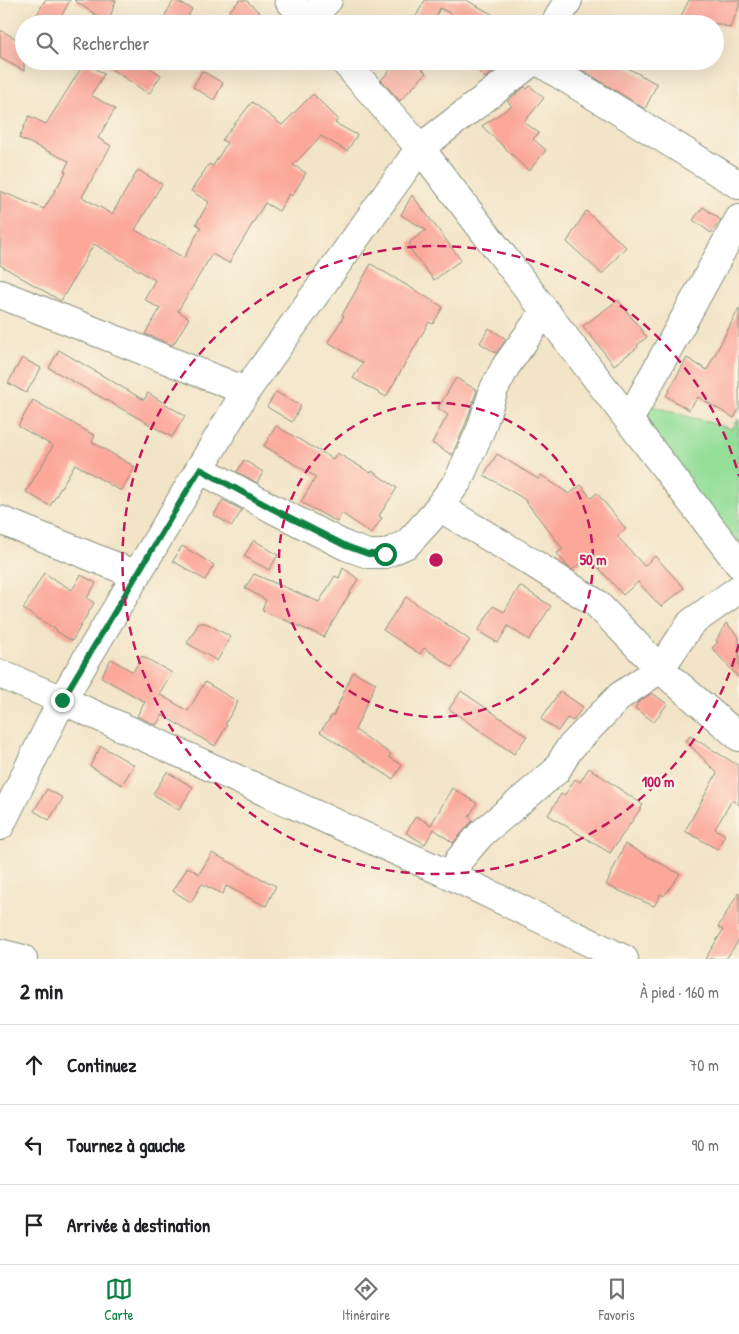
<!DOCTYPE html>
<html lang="fr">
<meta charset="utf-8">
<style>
:root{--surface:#fff;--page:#f6f6f6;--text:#202124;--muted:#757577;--line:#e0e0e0;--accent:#0b8043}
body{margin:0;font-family:"Patrick Hand",sans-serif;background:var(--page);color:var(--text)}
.stop{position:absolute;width:15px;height:15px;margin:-11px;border:4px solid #0b8043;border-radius:50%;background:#fff}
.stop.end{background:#0b8043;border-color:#fff;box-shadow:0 1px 5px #0008}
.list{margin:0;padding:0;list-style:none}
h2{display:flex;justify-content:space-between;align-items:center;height:65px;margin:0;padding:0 20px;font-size:21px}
h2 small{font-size:16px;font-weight:400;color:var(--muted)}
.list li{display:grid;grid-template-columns:32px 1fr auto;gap:15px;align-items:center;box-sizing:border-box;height:80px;padding:0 20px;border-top:1px solid var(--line)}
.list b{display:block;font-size:19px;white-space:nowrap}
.list em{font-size:16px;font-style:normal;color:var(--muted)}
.icon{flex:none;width:28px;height:28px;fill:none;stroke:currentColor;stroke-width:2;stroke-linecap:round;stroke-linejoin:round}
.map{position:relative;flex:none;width:739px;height:959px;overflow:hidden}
.search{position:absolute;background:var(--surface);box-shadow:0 5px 20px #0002;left:15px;right:15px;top:15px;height:55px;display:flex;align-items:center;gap:12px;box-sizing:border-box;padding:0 18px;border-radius:28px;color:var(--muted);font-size:19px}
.sheet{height:305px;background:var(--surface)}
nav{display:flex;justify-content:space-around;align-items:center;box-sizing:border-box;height:70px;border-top:1px solid var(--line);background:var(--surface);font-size:14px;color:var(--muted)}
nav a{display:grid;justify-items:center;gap:2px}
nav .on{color:var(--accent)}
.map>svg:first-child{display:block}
</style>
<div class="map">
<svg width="739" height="959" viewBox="0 0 739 959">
<rect width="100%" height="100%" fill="#fcf5e5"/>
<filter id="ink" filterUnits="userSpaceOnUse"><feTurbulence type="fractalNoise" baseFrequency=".02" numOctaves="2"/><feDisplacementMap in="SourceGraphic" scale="10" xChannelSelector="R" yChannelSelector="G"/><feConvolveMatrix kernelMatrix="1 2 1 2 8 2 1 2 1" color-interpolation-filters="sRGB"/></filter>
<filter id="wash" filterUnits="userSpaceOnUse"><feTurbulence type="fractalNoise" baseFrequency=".0096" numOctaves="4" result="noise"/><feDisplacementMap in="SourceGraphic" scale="20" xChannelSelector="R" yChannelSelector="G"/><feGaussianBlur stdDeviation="1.12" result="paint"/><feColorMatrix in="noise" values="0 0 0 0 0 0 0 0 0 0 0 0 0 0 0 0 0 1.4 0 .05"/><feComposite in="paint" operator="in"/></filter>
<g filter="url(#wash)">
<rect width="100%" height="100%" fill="#f2e4c7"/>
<path fill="#93de99" stroke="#598e66" d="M639,402L732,429L739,419V560L629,420Z"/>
<g id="blocks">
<path fill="#fba79a" d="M45,0H70L57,24H32Z
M74,0H116L108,23Z
M174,0L192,9L184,24H176L164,17Z
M240,0H246L262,15L254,24H242L229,11Z
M425,0H466L510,24H470L440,8L432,24H425L415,18Z
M689,0H739V7L730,28L720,24H692L680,18Z
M0,30L24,43V71L0,58Z
M99,61H140L161,75L149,94Z
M399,61H415L426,73L400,101L381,80Z
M468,61H499L502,65L485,78Z
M568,61H615L657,84L645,109Z
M85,62L104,74L91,95L115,109L98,138L111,146L82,197L112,214L138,170L162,184L135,230L184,258L201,227L196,224L209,202L191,191L209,164L213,166L227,143L222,140L252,102L282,125L313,94L338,119L335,123L357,135L347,151L321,136L293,165L306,173L292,196L289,194L279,211L265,203L229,263L212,254L178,311L189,318L173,345L145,334L160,309L144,299L155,280L94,244L61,301L0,265V191L44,209L66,172L64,171L69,161L19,138L29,116L46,124Z
M202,71L223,83L214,100L193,87Z
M530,86L544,98L524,122L539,133L533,139L546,150L529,171L482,126L512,106L507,101L525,87L527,89Z
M412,195L461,260L434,280L410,249V242L426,230L401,215Z
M703,207L721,220L711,233L693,220Z
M586,211L626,247L602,274L567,242Z
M371,264L443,307L433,324L429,322L386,397L353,378L363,363L328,342L344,316L342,315Z
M618,300L647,337L637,345L638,347L614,365L583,326Z
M739,308V409L734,418L698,397L689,410L666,396L687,358L707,370Z
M489,328L506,339L496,353L480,343Z
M59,350L144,400L148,393L185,416L172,437L49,368Z
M22,358L41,368L26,393L8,383Z
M456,378L477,390L466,423L452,455L432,443L448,415L438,408Z
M276,392L301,406L292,422L267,407Z
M33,400L95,436L92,442L135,467L121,491L75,464L50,506L26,492L53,446L18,426Z
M276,426L333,459L337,453L371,473L372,471L397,488L379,516L382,518L371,534L342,513L337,522L301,502L316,477L264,446Z
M497,454L538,479L541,475L569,494L581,485L591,498L597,493L626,529L617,536L644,566L655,556L684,588L661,607L638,582L623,595L589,557L572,570L567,566L557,553L563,549L524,499L484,475Z
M244,460L263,472L257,483L237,472Z
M223,500L242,510L232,526L214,515Z
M254,540L278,555L269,570L244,556Z
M182,546L214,565L205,580L173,561Z
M343,568L358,579L324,637L262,610L266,600L245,588L254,574L319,602L335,576L339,578Z
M44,573L72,590L81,575L96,583L87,598L94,603L72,641L56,631L57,630L23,609Z
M520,586L551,606L529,640L508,626L498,643L478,631L493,606L504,612Z
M406,597L470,640L452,667L424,648L420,654L383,630Z
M199,623H206L231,637L217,661L187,643Z
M726,623L739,637V678L712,648L718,642L716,641Z
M142,656L172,673L159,694L188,711L205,682L238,702L225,724L227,725L215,746L162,715L156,725L137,716L145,702L101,677L111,659L133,672Z
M353,672L376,683L355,730L391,754L389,757L402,765L393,779L320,732L332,715L333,716Z
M461,691L527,736L514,754L449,709Z
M560,691L583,707L573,721L567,718L558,731L541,719Z
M652,693L667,704L654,722L635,708L639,702Z
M690,736L739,766V805L732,800L715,829L725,835L717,849L685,831L717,773L686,741Z
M101,746L134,765L122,785L90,766Z
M589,768L643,805L610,853L548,815L561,794L564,796L575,779L580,782Z
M167,772L193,787L179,810L153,794Z
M452,788L477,803L469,817L473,820L453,843L434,829L425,844L406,833L416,816L431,825Z
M47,789L63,798L49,820L34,811Z
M625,844L680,874L664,896L661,894L654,906L606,885Z
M212,853L276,886L266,906L226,886L223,894L202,884L191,902L173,891L188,867L199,874Z
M739,892V940L726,959H705L723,930L718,927Z"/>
</g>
</g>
<g filter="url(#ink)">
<use href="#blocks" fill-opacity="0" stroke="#88907e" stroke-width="1"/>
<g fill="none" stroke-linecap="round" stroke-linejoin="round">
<defs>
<path id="minor" d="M289,0L311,24
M308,20L328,0
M555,24L568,0
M344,61L420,148L739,564
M538,61L739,185
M0,294L246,391
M629,420L739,219
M200,469L273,509L346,546L368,554H385L407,544L429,520L458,481L481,429L494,389L506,366L545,311
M439,507L531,562L596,603L660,669L739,737
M0,520L137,575
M0,674L62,700L452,876L624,959
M0,826L62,700L246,391L420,148L533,61
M452,876L459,860L481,834L556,771L569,749L620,696L660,669L691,623L739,589
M0,953L23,959"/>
</defs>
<use href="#minor" stroke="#88907e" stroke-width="30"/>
<use href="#minor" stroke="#fff" stroke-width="28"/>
</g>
</g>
<g fill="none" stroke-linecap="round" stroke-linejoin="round" filter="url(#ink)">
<path stroke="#0b8043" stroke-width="6" d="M62,700L200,469L273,509L346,546L368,554H385"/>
</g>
<g fill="none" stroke="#c2185b" stroke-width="2.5" stroke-dasharray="9 6">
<circle cx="436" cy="560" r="157"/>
<path d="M739 644A314 314 0 1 1 739 476"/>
</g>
<circle cx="436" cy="560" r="8" fill="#c2185b" stroke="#fcf5e5" stroke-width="2.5"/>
<g font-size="15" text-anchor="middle" font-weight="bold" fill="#c2185b" stroke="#fcf5e5" stroke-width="4.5" stroke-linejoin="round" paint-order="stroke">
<text x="593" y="565">50 m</text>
<text x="658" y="787">100 m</text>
</g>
</svg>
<div class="stop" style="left:385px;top:554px"></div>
<div class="stop end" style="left:62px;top:700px"></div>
<div class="search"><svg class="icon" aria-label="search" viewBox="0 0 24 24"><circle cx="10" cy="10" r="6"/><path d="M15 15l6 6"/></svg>Rechercher</div>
</div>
<section class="sheet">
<h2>2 min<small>À pied · 160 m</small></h2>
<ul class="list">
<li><svg class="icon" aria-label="ahead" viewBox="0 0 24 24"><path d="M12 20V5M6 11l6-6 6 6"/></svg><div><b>Continuez</b></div><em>70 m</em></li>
<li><svg class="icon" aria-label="left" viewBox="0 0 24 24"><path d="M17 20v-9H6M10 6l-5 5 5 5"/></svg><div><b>Tournez à gauche</b></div><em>90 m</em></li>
<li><svg class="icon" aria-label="arrive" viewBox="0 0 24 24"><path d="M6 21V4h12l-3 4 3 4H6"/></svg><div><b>Arrivée à destination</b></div></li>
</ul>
</section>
<nav>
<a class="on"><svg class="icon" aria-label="map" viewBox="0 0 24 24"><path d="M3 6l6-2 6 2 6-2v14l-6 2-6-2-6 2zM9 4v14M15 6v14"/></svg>Carte</a>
<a><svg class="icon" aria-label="directions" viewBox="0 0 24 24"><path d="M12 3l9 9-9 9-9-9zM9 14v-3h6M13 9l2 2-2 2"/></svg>Itinéraire</a>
<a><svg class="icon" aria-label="saved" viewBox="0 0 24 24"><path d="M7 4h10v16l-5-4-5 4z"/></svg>Favoris</a>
</nav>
